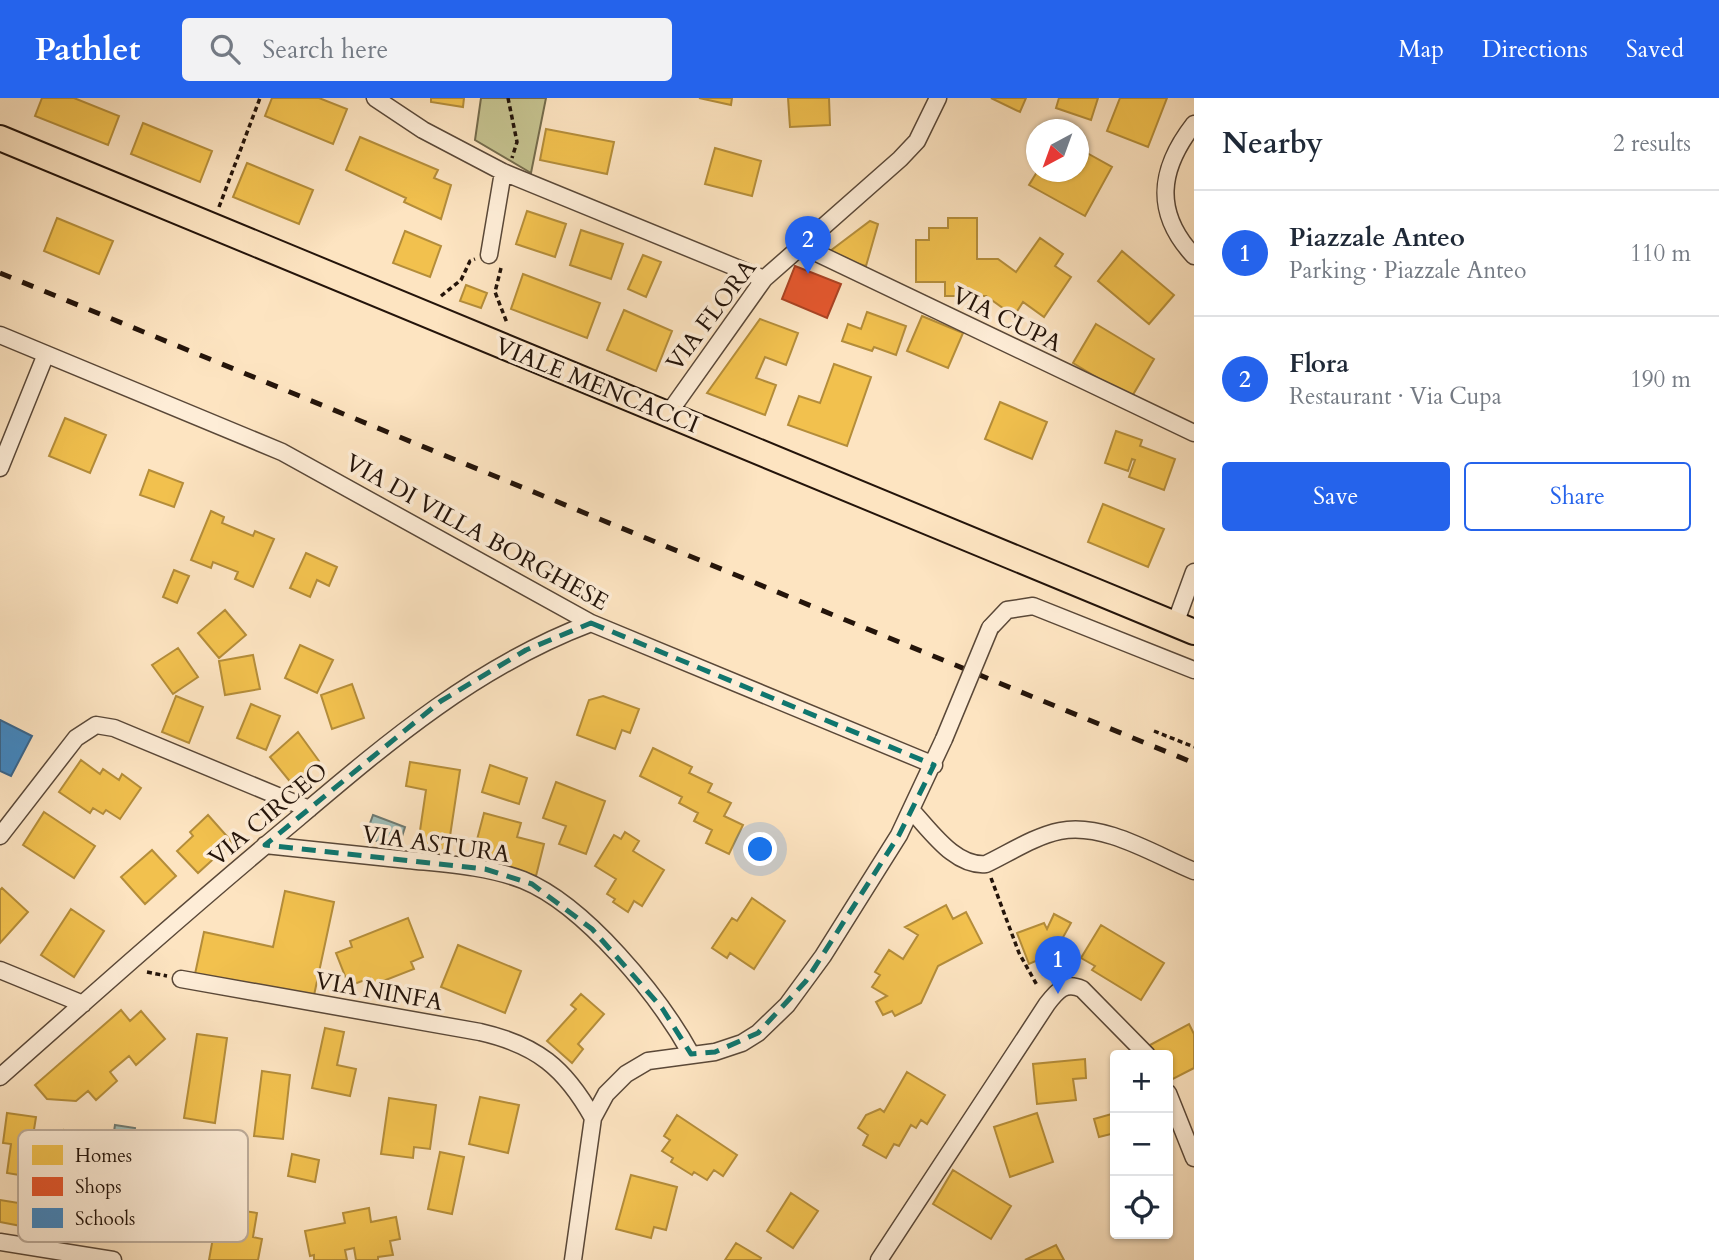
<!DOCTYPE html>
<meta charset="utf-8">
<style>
:root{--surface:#fff;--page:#f2f2f3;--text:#1f2937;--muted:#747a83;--line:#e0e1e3;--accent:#2563eb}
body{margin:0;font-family:Cardo,serif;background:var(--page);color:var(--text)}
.controls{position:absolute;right:21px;bottom:21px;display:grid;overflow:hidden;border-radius:7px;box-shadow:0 2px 5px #0004}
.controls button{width:63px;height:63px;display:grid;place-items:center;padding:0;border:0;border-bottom:2px solid var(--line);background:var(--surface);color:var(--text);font:35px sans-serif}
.compass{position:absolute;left:1026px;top:21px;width:63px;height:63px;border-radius:50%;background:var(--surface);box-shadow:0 2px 5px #0004;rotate:221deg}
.you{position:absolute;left:761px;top:752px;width:24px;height:24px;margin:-18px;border:5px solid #fff;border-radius:50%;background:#1a73e8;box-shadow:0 0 0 10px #1a73e833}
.badge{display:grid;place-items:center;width:46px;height:46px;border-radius:50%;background:var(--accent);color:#fff;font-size:23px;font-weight:700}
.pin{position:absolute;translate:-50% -58px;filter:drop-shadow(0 2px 4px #0008)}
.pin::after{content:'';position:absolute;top:37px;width:24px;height:21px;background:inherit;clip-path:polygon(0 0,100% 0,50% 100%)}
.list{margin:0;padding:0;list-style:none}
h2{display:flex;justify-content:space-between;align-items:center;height:91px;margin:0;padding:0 28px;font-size:30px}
h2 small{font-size:23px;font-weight:400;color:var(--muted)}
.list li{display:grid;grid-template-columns:46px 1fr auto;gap:21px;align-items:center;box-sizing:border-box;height:126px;padding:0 28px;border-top:2px solid var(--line)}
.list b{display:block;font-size:26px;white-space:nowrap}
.list p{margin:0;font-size:23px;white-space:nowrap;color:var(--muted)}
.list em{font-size:23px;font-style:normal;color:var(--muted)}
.actions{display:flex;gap:14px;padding:21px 28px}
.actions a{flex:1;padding:16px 0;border:2px solid var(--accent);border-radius:7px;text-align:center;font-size:24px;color:var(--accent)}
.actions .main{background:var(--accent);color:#fff}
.icon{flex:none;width:38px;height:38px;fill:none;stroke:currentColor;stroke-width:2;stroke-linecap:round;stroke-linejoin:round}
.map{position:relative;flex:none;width:1194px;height:1162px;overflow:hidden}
header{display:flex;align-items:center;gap:42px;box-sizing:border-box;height:98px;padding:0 35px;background:var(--accent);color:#fff}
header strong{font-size:33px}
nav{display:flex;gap:38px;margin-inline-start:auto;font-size:24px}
.search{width:490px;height:63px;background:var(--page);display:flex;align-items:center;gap:18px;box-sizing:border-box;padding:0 24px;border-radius:7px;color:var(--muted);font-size:26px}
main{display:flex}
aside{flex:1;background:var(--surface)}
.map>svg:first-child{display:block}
</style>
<header>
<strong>Pathlet</strong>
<div class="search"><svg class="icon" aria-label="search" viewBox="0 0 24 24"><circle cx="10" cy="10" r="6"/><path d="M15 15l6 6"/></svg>Search here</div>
<nav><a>Map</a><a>Directions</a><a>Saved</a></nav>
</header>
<main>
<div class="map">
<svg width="1194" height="1162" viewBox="0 0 1194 1162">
<rect width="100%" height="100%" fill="#fde4c1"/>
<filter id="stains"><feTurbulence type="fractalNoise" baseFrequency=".00286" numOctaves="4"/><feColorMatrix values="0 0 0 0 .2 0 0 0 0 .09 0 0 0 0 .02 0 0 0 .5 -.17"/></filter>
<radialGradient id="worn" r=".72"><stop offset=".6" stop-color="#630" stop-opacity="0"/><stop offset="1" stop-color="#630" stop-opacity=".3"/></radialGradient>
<path fill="#c5c28f" stroke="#746b4c" stroke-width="2" d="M481,0H546L531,75L475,42Z"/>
<path fill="#a0beb8" stroke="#6e7a72" stroke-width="2" d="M373,717L405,729L398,751L365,739Z
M115,1027L135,1030L130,1069L109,1066Z"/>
<path fill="#f2c14e" stroke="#b48d3a" stroke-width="2" d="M42,0H74L119,18L108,47L35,18Z
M272,0H319L347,11L333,46L265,18Z
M431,0H464L463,9L431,4Z
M699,0H732L731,7Z
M788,0H829L830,27L790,29Z
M991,0H1026L1020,14Z
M1059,0H1098L1091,22L1056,10Z
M1120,0H1167L1148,49L1107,33Z
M143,25L212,53L200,84L131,56Z
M546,31L614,44L607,76L540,62Z
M360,39L438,72L434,80L451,87L441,121L404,104L406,100L346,72Z
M715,50L761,63L752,98L705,86Z
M1078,50L1112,69L1085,118L1029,87L1037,74H1078Z
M247,65L313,92L299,126L233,99Z
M527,113L566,126L555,159L516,146Z
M57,120L113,143L99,176L44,153Z
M948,120H977V161H998L1016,174L1040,140L1063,156L1055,168L1071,179L1044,219L1023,204L1014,218L986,198H945V184H916V142H929V130H948Z
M870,123L878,126L866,168L826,156Z
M581,132L623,146L611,181L570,167Z
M405,133L441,148L430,179L393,165Z
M1122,153L1174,197L1149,226L1098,183Z
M643,157L661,164L646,199L628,191Z
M523,176L600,205L587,240L511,211Z
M466,187L487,195L481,210L460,203Z
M624,212L672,233L656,273L607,252Z
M867,214L906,228L896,257L874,249L872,253L842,243L848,226L861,231Z
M922,218L963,235L948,270L907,253Z
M760,221L798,235L786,267L765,259L756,280L776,287L765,317L707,295Z
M1096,226L1154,261L1131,300L1073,265Z
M834,266L871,279L847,348L788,327L799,298L820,305Z
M1000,304L1047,324L1032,361L985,341Z
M65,320L106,337L90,375L49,358Z
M1116,333L1142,342L1140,348L1175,361L1164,392L1129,379L1135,362L1132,361L1128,373L1105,365Z
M149,372L183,385L174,409L140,397Z
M1103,406L1164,431L1148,469L1088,444Z
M211,413L224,419L222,425L253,438L255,433L274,441L253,489L235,481L238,474L213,464L211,470L191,462Z
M306,455L337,469L329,488L317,482L310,499L290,490Z
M174,472L189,478L177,505L163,499Z
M225,512L246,537L219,560L198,535Z
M300,547L333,562L317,595L285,580Z
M178,550L198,579L173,596L152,567Z
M253,557L260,591L225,597L219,563Z
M352,586L364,620L332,631L321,597Z
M176,598L203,609L189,645L162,634Z
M603,598L639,611L630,635L622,632L615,651L577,637L589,602Z
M251,606L280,618L266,652L237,640Z
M298,634L319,663L292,686L270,659Z
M653,650L692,669L689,675L712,686L708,694L731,705L724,718L743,727L729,756L706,745L712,732L694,723L698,715L679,705L682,699L640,678Z
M81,662L100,676L103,671L119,682L122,676L141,690L120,721L106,712L103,716L93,710L90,715L59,694Z
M410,664L460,672L447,758L417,753L426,692L406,688Z
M490,667L527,680L519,706L482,694Z
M556,684L605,703L586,756L559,746L566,728L543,720Z
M44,714L95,748L74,780L23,747Z
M484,715L521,725L517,739L544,746L536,778L473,757Z
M208,717L232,744L198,775L177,753L193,738L190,734Z
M625,734L639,743L633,753L664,772L642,808L634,803L628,814L613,804L615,801L607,796L616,781L595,768L614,737L621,741Z
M152,752L176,778L145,806L121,779Z
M2,790L28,814L0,845V792Z
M285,793L334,804L313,902L195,876L204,834L273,849Z
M752,800L785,823L754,871L730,855L727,860L712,850L732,820L737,823Z
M946,807L953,821L966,814L982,845L938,868L921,905L895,918L892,913L883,917L876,904L887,898L872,889L880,877L875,874L889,852L903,861L918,837L905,829Z
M71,811L104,833L74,879L41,857Z
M1054,816L1071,825L1061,843L1055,840L1045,859L1029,866L1017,835L1044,825L1047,831Z
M408,820L423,859L411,864L414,871L373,887L370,880L349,888L336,855L352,849L350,843Z
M1101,827L1164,865L1141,902L1092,872L1095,868L1081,860Z
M458,847L521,873L505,915L441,889Z
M581,896L604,916L578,946L583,951L572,965L547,943L576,911L571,907Z
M121,912L130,923L141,913L165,941L136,967L129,958L110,974L117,983L96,1002L88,993L76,1003L47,1001L35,987Z
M1189,926L1194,936V970L1169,983L1168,957H1155L1150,947Z
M325,930L344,934L337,967L356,971L350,998L312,990Z
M197,936L227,940L215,1025L184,1020Z
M1085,961L1086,980L1073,981L1076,1002L1037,1006L1033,966Z
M262,973L290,977L283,1041L254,1038Z
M907,974L945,997L927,1026L921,1022L916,1030L911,1027L899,1048L894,1046L886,1060L863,1047L868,1037L858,1030L866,1017L880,1011L884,1014Z
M480,999L519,1007L508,1055L469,1046Z
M389,1000L436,1007L430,1051L414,1049L413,1060L381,1056Z
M7,1015L36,1019L33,1038L62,1043L64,1032L92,1037L87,1070L58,1065L55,1083L7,1075L11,1046L3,1045Z
M1037,1015L1053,1064L1010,1079L994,1029Z
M1115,1015V1035L1099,1039L1094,1021Z
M677,1017L737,1057L723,1078L714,1072L707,1082L694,1074L692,1077L671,1064L673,1060L662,1053L670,1042L664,1038Z
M440,1054L464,1059L452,1116L428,1111Z
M292,1056L319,1062L315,1084L288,1078Z
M953,1072L1011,1108L991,1141L933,1106Z
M631,1077L677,1089L666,1132L654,1129L651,1140L616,1131Z
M791,1095L818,1113L793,1150L767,1133Z
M0,1102L25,1106L21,1128L0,1124Z
M224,1110L257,1115L253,1139L262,1141L258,1162H209L214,1134L219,1135Z
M369,1110L371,1124L396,1119L400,1141L390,1143L393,1157L378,1159V1162H356L354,1150L345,1152L347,1162H314V1157L310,1158L305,1133L345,1125L343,1115Z
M736,1145L761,1160L760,1162H725Z
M1056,1147L1064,1162H1025Z"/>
<path fill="#e4572e" stroke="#aa4323" stroke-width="2" d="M795,168L841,186L827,220L782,201Z"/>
<path fill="#3f88c5" stroke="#37658d" stroke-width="2" d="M0,622L32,638L11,678L0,673Z"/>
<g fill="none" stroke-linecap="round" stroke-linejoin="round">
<defs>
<path id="minor" d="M375,0L423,32L503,74L764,181
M1194,26C1159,71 1153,114 1194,158
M800,147L1194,335
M489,157L503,74
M0,237L282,354L591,525L934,667
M668,316L764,181L900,61L917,43L938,0
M0,370L46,256
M1175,526L1194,474
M990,530L1007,512L1033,508L1194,572
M912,713C931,733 955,769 986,766C1009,755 1035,738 1060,733C1104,724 1155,757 1194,773
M0,738L76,640L96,627L114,630L309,711
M265,747C312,752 360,757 408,762C447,766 486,768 523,782C585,807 659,898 691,956
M0,872L83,906
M181,881L480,934C537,947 565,970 593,1020
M0,979C98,892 196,805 297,721C389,643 477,568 591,525
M1168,995L1194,1060
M0,1144L113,1162
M573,1162L593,1020L606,996L626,976L648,963L715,954L742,945L758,935L787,907L823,858L899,737L944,641
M879,1162L1047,906C1057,893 1065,883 1082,891L1147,957"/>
<path id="primary" d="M0,40L1194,534"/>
</defs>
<use href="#minor" stroke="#5a4838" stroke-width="19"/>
<use href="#primary" stroke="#24140a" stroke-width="28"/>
<path stroke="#24140a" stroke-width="3.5" stroke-dasharray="5 3.5" stroke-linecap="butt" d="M508,0L517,44L512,60
M219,109L260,0
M501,170L495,194L507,225
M441,198L461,182L470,163L475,161
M1154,633L1194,649
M991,780L1019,855L1038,889
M147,874L167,878"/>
<use href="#minor" stroke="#feedd7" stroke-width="16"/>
<use href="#primary" stroke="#fde4c1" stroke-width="24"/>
<path stroke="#24140a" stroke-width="5" stroke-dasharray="12 12" stroke-linecap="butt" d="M0,175L1194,665"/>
<defs>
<path id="minor-bridge" d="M944,641L990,530"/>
</defs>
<use href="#minor-bridge" stroke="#5a4838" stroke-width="19" stroke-linecap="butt"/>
<use href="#minor-bridge" stroke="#feedd7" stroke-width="16"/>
</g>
<path fill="none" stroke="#0f766e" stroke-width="5" stroke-dasharray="14 9" stroke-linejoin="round" d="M591,525L934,667L899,737L806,883L758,935L715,954L691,956L662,910L592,831L532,786L485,771L265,747L441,603L526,552Z"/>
<g text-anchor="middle" stroke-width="7" stroke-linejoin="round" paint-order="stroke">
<g font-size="24" fill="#24140a" stroke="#feedd7">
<text transform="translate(711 217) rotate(-53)" y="8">VIA FLORA</text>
<text transform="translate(1007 221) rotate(26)" y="8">VIA CUPA</text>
<text transform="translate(597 287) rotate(22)" y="8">VIALE MENCACCI</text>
<text transform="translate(477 434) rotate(29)" y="8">VIA DI VILLA BORGHESE</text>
<text transform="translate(268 716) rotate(-40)" y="8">VIA CIRCEO</text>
<text transform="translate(436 746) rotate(8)" y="8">VIA ASTURA</text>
<text transform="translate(379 893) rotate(10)" y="8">VIA NINFA</text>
</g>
</g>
<rect x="18" y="1032" width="230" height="112" rx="10" fill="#feedd7" stroke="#bdac9a" stroke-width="2"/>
<rect x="32" y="1047" width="31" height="20" fill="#f2c14e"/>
<rect x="32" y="1079" width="31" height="19" fill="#e4572e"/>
<rect x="32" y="1110" width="31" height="20" fill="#3f88c5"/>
<g font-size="19" fill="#24140a">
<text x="75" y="1064">Homes</text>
<text x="75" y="1095">Shops</text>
<text x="75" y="1127">Schools</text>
</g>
<rect width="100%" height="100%" filter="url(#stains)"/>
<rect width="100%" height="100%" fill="url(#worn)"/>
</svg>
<div class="controls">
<button>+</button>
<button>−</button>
<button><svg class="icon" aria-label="locate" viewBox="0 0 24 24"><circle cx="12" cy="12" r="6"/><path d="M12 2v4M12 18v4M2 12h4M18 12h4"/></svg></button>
</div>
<svg class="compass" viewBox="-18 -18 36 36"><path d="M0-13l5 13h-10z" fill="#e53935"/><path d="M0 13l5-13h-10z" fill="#747a83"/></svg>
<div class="you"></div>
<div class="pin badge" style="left:1058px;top:896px">1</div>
<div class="pin badge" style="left:808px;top:176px">2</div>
</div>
<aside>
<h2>Nearby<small>2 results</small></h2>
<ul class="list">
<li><span class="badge">1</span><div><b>Piazzale Anteo</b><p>Parking · Piazzale Anteo</p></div><em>110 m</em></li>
<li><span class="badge">2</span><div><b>Flora</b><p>Restaurant · Via Cupa</p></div><em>190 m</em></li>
</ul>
<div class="actions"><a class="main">Save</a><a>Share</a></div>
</aside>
</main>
